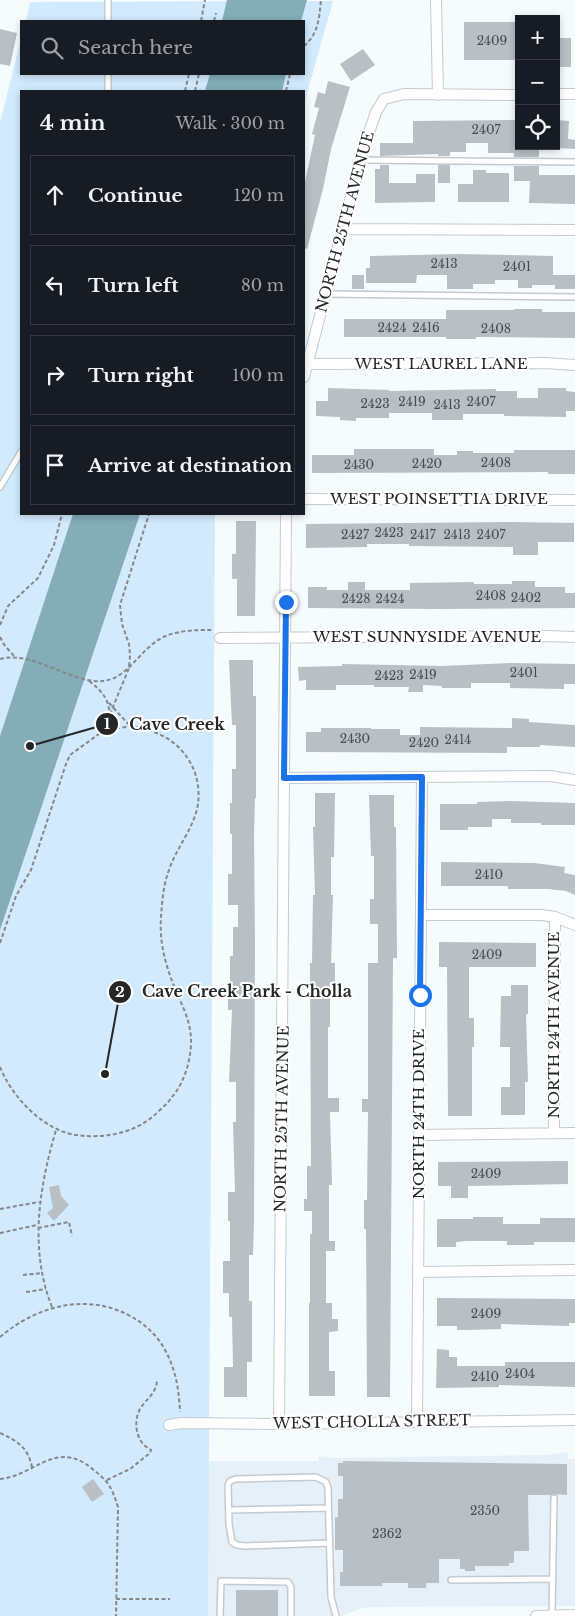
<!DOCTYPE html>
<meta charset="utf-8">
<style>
:root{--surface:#171b24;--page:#242831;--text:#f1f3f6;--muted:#9ea1a6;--line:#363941}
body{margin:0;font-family:"Libre Baskerville",serif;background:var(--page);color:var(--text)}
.controls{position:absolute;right:15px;top:15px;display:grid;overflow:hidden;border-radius:0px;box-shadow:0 2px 8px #0003}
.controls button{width:45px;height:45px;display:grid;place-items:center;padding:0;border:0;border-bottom:1px solid var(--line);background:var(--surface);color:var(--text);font:25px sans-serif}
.stop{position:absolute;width:15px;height:15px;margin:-11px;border:4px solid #1a73e8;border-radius:50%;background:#fff}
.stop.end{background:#1a73e8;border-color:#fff;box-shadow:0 1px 5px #0008}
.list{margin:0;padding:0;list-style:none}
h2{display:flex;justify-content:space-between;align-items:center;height:65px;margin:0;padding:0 20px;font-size:21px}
h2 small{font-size:16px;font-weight:400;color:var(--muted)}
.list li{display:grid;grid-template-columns:32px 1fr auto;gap:15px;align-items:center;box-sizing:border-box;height:80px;margin:0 10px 10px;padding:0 10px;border:1px solid var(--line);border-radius:0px}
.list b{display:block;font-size:19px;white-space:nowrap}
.list em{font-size:16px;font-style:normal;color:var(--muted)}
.icon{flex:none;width:28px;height:28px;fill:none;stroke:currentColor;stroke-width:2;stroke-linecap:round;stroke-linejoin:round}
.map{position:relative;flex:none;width:575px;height:1616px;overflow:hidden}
.search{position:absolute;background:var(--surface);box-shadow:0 2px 8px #0003;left:20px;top:20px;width:285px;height:55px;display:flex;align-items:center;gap:12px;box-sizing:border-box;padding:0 18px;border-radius:0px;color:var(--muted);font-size:19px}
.panel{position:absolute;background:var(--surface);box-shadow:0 2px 8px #0003;left:20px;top:90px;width:285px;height:425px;border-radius:0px}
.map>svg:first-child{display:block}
</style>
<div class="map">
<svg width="575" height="1616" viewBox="0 0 575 1616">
<rect width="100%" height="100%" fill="#f6fbfe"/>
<path fill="#e5f0f9" d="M568,1452V1459H575V1606L367,1607L348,1613L344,1616H208V1461H318L319,1456L333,1458L547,1455Z"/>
<path fill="#d1eafd" d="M333,1L304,104V91H21V514H215L208,1616H0V123L21,39V74H304V21H26L30,2Z"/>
<path fill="#84adb8" d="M227,0H307L301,21H222Z
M210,74H286L282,91H205Z
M73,514H140L0,930V736Z"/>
<path fill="#b8bfc5" d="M464,22H519V60H464Z
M0,29L17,33L10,66L0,64Z
M556,38H571V67H556Z
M363,49L375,65L351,81L340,64Z
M328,81L350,87L331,149L323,189L307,249L304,248V187L315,135L312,134L319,108L314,107L318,92L325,94Z
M519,120V146H539V157H514V153H488V143H466V152H450V156H438V154L380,156V143H413V121Z
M556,120L569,121L568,139L575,140V149L556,148Z
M380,165H389V183H416V174H435V202L375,203V169H380Z
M438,165H450V183H438Z
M514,166H539V175H575V204L529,203L530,181H514Z
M473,170H486V173H509V202H458V184H473Z
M458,254L553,256V275H575V289H555V285H532V288H518V280H495V284H473V289H447V275H417L416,283H366V268H370V256Z
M352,275H364V289H352Z
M514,309H542V312H575V338L476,337V339H446V337H344V319H446V310H514Z
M328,388L389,390V391L496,389V391H517V398H538V388H566V391L575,392V411H566V417L504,416V414H463V420H432V413H389V418H356V421L340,420V417L316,416V401H328Z
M354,449H434V455H457V451H473V453H514V450H575V474H548V472L312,473V455H354Z
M236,521H256L255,616H237V579H232V554H236Z
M513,522L574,523V542H538V555H513V547L409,546V544H367V547L306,548V524Z
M512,581H535V587H565V593H575V608L438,609L308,608V587H327V590H348V582H365V590H410V583L474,582V584H512Z
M229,660H253V696H256V798H255L254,834L255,945L254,1221L253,1255H249V1301H252V1362H247V1397H224V1367H233L232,1317H229V1293H223V1261H230V1221H228V1192H235L233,1122H236V1082H229L232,1010H228V991H230V956H233V927H238V905H228V874H232V834H230V803H232V769H236V725H232Z
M510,663L575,664V684H564V689L510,688V683H471V688H442V686L423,685V692H408L409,687H374V685H336V690H306V680L299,681L298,667L342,666V664L442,666Z
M512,718L529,719V722L575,725V747L540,745V747H507V753L306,752V732H321V728H371V729H400V735H420V727L512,728Z
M315,793H335L334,857H331V895H333L331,963H335V984H330V1027H328V1098H339V1112H330L332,1185H329V1241H335V1251H326V1303H332V1319H338V1331L329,1332V1371H335V1396H309V1303H310V1234H312V1211H304V1199H307V1166H311L310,963H312L313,895H315L313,827H315Z
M369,795H394V827H396L397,958H393L390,1397H367L366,1229H364V1200H367L368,1112H362V1099H368V963H378V924H370V899H374V856H371Z
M511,801L575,803V825H541V823H511V819H492V827H468V830H440V804H477V802Z
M441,862L534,863L565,867L564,873L575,875V895L566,891L548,889H508V886H441Z
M439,942L536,943V967H469V1018H474V1047H472V1116H448L447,967H439Z
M511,985H528V1014H526L528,1082H525V1115H501V1087H510V1047H500L501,996H511Z
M568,1161V1184L468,1186V1198H451V1186H438V1162Z
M59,1185L61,1196L69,1205L54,1221L47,1213L53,1208L49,1187Z
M473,1217H503V1224H540V1218H575V1242H534V1245H507V1241H467L456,1242V1247H437V1219H473Z
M437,1298L575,1299V1323H569V1326L501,1324V1329L468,1330H457V1326H437Z
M437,1349L449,1350V1357H457V1366H505V1362H575V1387L499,1385V1387L436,1388Z
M343,1461L567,1464V1495L554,1494L551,1495H528L529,1551H514V1563H509V1566H475V1571H465V1569H460V1559H439V1583H426V1588H408V1583H382V1586H340V1572H343V1550H335V1517H338V1499H343V1476H338V1463H343Z
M93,1479L104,1494L92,1502L82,1487Z
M236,1590H278V1616H236Z"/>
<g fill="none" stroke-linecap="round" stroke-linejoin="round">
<defs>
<path id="service" d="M108,21V0
M108,74V91
M361,160L575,162
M326,294L575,297
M0,487L21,452
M229,1510L328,1508
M329,1543L245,1546L237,1545L232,1542L229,1524L228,1485L230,1481L236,1479L316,1477L326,1482L328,1488L331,1597L336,1616
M451,1580L553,1579
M552,1615L554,1498
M220,1616L221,1581L288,1582L291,1587V1616"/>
<path id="minor" d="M436,0L438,95
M556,94H575
M342,229L575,230
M307,364L544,363L575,365
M304,377L364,147L376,112L384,99L404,94L519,95
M304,499L575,500
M220,638L546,636L575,637
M284,778L551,776L575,780
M421,915H542L555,917L575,925
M554,1133L555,917
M419,1135L575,1133
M418,1272L575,1270
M417,1421L422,777
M279,1424L286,514
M169,1425L181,1423L279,1424L575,1420
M536,1616L575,1615"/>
</defs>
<use href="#service" stroke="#c3cad0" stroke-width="8"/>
<use href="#minor" stroke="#c3cad0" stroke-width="12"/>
<path stroke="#85888a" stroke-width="2" stroke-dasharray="4 2.5" stroke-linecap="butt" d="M201,21L205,0
M214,21L216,13
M304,46C319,33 319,18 321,0
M185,91L189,74
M195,91L199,74
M286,91L290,74
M0,625L8,606L38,578L54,545L62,514
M0,637L5,646L15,657
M0,659C34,650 71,684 103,681C127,679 140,650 160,639C175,630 195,630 212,630
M89,681C102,691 109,699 110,716
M109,703L131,727
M0,943L16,896L31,870L66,764L70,755L103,731L129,668L130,656L129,644L122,624L120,605L149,514
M0,1067C12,1097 43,1130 76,1135C106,1139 137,1133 159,1111C164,1106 169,1102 172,1097C186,1081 194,1051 190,1030C188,1016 181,1003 176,991C166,967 159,943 161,917C162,903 163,887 168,873C175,849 194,829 198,804C203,762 173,731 133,727C123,726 113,730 103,731
M0,1209L39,1202
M38,1228L69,1222L72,1236
M0,1233L37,1225
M23,1275L43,1273
M26,1292L46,1289
M52,1307C29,1249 39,1188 56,1130
M0,1337C39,1304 92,1291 137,1320C148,1327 159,1338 165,1350C176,1370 179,1390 180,1412
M0,1433C17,1441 28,1447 32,1467
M0,1479C34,1476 55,1440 90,1467C108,1481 111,1485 118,1507L116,1616
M107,1480L130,1469L150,1453L151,1450C137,1443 133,1425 139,1411C144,1400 156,1395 157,1381
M116,1599H170"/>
<use href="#service" stroke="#fff" stroke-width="5"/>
<use href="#minor" stroke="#fff" stroke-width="10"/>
</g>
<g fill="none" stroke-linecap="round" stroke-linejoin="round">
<path stroke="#1a73e8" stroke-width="6" d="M286,602L284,778L422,777L420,995"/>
</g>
<g text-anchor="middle" stroke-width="4" stroke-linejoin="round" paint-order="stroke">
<g font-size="12" fill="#494c4f">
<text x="492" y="45">2409</text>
<text x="486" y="134">2407</text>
<text x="444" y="268">2413</text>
<text x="517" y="271">2401</text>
<text x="392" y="332">2424</text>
<text x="426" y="332">2416</text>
<text x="496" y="333">2408</text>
<text x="412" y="406">2419</text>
<text x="481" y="406">2407</text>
<text x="375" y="408">2423</text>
<text x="447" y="409">2413</text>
<text x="496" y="467">2408</text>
<text x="427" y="468">2420</text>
<text x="359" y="469">2430</text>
<text x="389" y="537">2423</text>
<text x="355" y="539">2427</text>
<text x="423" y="539">2417</text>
<text x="457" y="539">2413</text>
<text x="491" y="539">2407</text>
<text x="491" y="600">2408</text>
<text x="526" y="602">2402</text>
<text x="356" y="603">2428</text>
<text x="390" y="603">2424</text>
<text x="524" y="677">2401</text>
<text x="423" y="679">2419</text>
<text x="389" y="680">2423</text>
<text x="355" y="743">2430</text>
<text x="458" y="744">2414</text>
<text x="424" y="747">2420</text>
<text x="489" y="879">2410</text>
<text x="487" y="959">2409</text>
<text x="486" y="1178">2409</text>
<text x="486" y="1318">2409</text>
<text x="520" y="1378">2404</text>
<text x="485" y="1381">2410</text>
<text x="485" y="1515">2350</text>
<text x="387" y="1538">2362</text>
</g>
<g font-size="15" fill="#242628" stroke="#fff">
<text transform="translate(345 222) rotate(-75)" y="5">NORTH 25TH AVENUE</text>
<text x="441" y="369">WEST LAUREL LANE</text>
<text x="439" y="504">WEST POINSETTIA DRIVE</text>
<text x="427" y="642">WEST SUNNYSIDE AVENUE</text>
<text transform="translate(554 1025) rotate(-90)" y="5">NORTH 24TH AVENUE</text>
<text transform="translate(419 1114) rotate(-90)" y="5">NORTH 24TH DRIVE</text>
<text transform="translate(282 1119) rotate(-89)" y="5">NORTH 25TH AVENUE</text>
<text transform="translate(372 1422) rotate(-1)" y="5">WEST CHOLLA STREET</text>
</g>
</g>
<path fill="none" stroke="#242628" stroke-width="2" d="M30 746L107 724M105 1074L120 992"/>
<g fill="#242628" stroke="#fff" stroke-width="2">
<circle cx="30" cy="746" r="5"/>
<circle cx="105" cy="1074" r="5"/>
<circle cx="107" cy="724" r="12"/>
<circle cx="120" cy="992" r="12"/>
</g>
<g font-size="15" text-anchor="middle" font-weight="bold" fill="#fff">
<text x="107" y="729">1</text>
<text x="120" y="997">2</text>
</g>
<g font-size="16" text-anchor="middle" font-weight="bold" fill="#242628" stroke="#fff" stroke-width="4" stroke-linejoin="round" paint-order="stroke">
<text x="177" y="730">Cave Creek</text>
<text x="247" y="997">Cave Creek Park - Cholla</text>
</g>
</svg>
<div class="controls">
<button>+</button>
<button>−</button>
<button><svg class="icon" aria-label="locate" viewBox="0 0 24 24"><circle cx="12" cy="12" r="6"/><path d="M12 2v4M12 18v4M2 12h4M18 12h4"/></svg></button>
</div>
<div class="stop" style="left:420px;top:995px"></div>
<div class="stop end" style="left:286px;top:602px"></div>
<div class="search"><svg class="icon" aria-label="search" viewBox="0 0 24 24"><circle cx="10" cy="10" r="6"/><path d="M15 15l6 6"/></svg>Search here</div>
<section class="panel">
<h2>4 min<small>Walk · 300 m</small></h2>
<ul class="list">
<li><svg class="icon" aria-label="ahead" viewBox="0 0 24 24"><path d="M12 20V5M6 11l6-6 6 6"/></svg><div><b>Continue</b></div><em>120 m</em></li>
<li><svg class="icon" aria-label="left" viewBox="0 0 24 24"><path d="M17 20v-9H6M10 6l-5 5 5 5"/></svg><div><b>Turn left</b></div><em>80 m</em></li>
<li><svg class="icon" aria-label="right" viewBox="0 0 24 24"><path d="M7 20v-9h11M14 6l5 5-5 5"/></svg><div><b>Turn right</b></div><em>100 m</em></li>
<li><svg class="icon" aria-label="arrive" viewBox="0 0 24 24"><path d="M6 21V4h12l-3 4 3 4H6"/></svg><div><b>Arrive at destination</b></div></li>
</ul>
</section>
</div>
